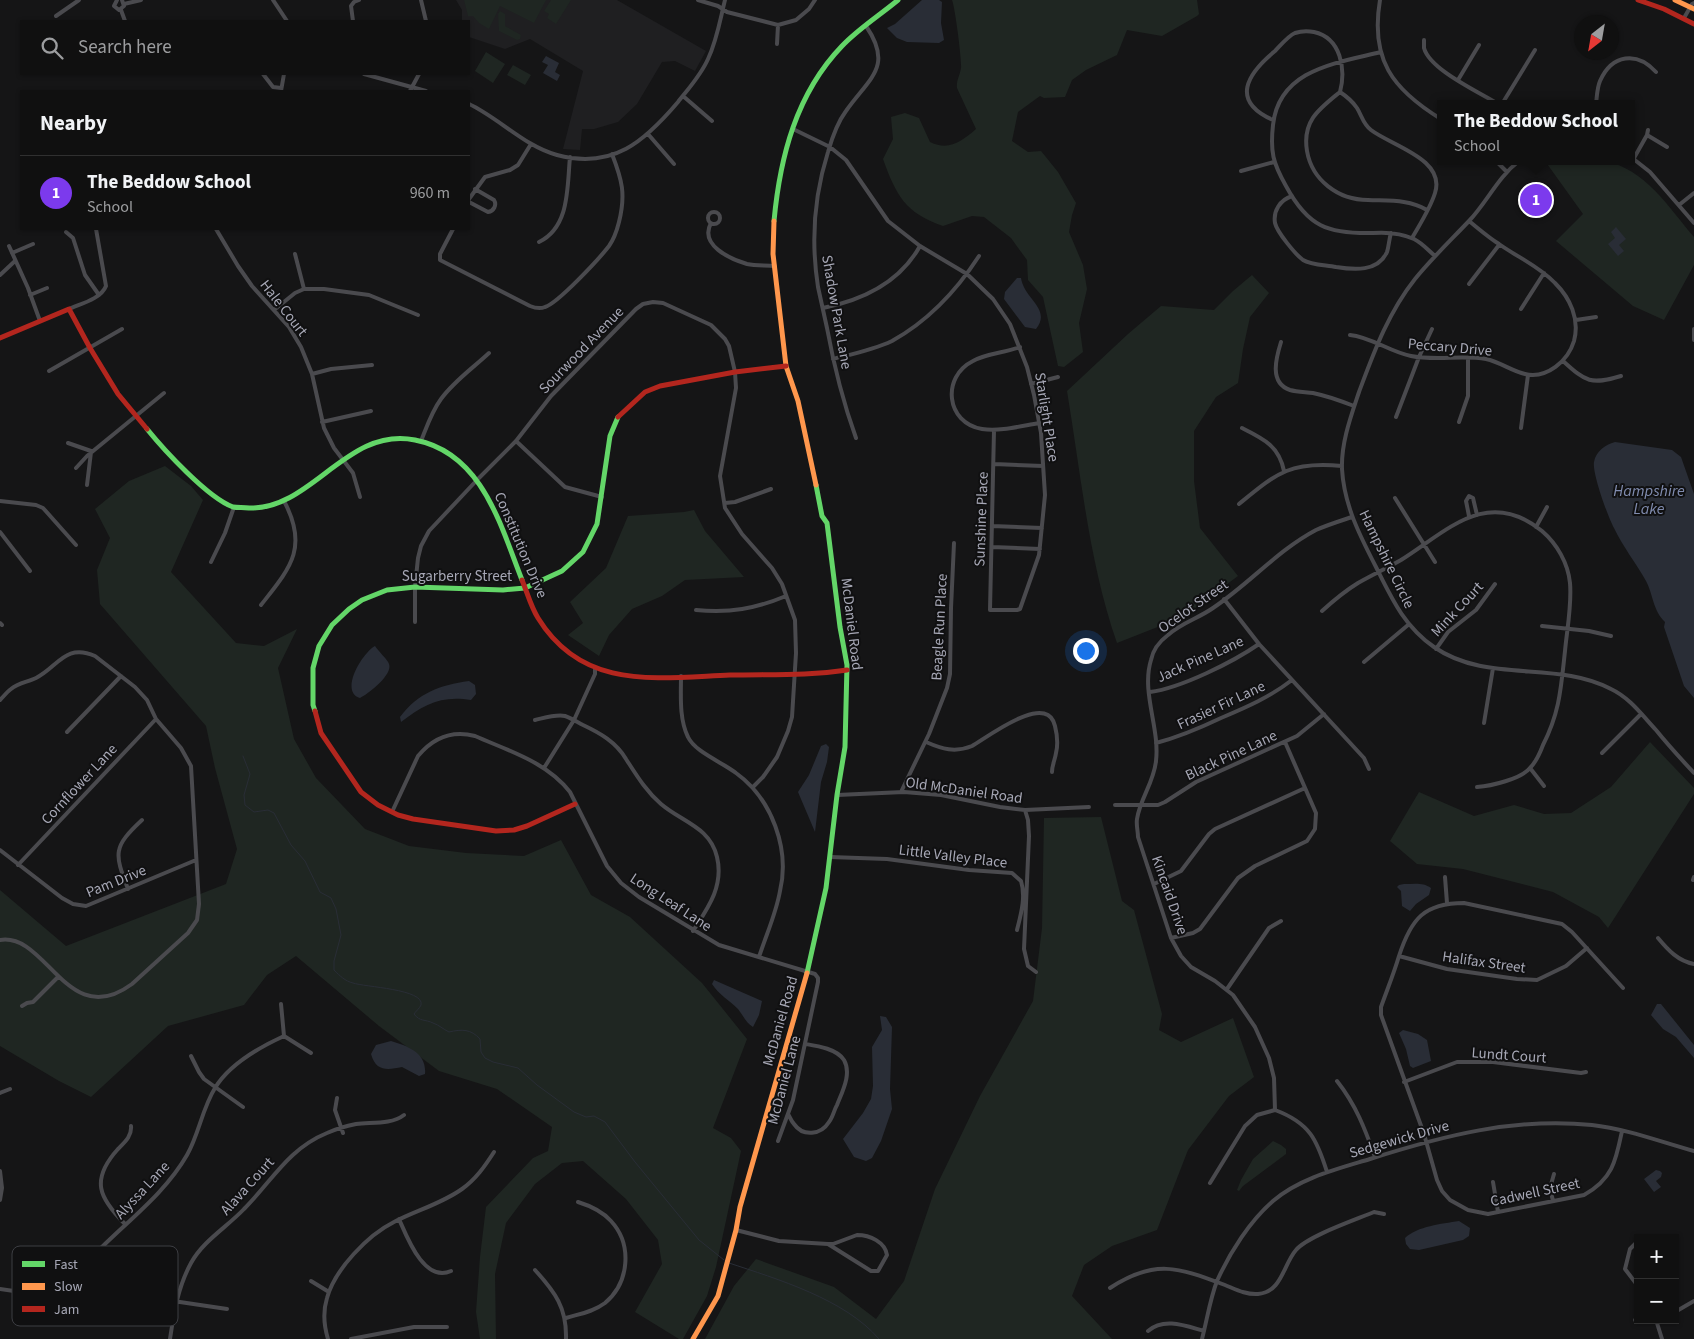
<!DOCTYPE html>
<meta charset="utf-8">
<style>
:root{--surface:#101010;--page:#191919;--text:#f1f3f6;--muted:#9c9d9f;--line:#303030;--accent:#7c3aed}
body{margin:0;font-family:"Source Sans 3",sans-serif;background:var(--page);color:var(--text)}
.controls{position:absolute;right:15px;bottom:15px;display:grid;overflow:hidden;border-radius:0px;box-shadow:0 1px 4px #0004}
.controls button{width:45px;height:45px;display:grid;place-items:center;padding:0;border:0;border-bottom:1px solid var(--line);background:var(--surface);color:var(--text);font:25px sans-serif}
.compass{position:absolute;left:1574px;top:15px;width:45px;height:45px;border-radius:50%;background:var(--surface);box-shadow:0 1px 4px #0004;rotate:211deg}
.you{position:absolute;left:1085px;top:650px;width:18px;height:18px;margin:-12px;border:4px solid #fff;border-radius:50%;background:#1a73e8;box-shadow:0 0 0 8px #1a73e833}
.badge{display:grid;place-items:center;width:32px;height:32px;border-radius:50%;background:var(--accent);color:#fff;font-size:16px;font-weight:700}
.pin{position:absolute;translate:-50% -50%;border:2px solid #fff;box-shadow:0 1px 5px #0006}
.popup{position:absolute;left:1437px;top:100px;width:198px;height:65px;box-sizing:border-box;display:grid;place-content:center;border-radius:0px;background:var(--surface);filter:drop-shadow(0 1px 4px #0005);font-size:16px;white-space:nowrap;color:var(--muted)}
.popup b{font-size:19px;color:var(--text)}
.popup::after{content:'';position:absolute;left:50%;top:100%;margin-left:-10px;border:10px solid transparent;border-top-color:var(--surface)}
.list{margin:0;padding:0;list-style:none}
h2{display:flex;justify-content:space-between;align-items:center;height:65px;margin:0;padding:0 20px;font-size:21px}
h2 small{font-size:16px;font-weight:400;color:var(--muted)}
.list li{display:grid;grid-template-columns:32px 1fr auto;gap:15px;align-items:center;box-sizing:border-box;height:75px;padding:0 20px;border-top:1px solid var(--line)}
.list b{display:block;font-size:19px;white-space:nowrap}
.list p{margin:0;font-size:16px;white-space:nowrap;color:var(--muted)}
.list em{font-size:16px;font-style:normal;color:var(--muted)}
.icon{flex:none;width:28px;height:28px;fill:none;stroke:currentColor;stroke-width:2;stroke-linecap:round;stroke-linejoin:round}
.map{position:relative;flex:none;width:1694px;height:1339px;overflow:hidden}
.search{position:absolute;background:var(--surface);box-shadow:0 1px 4px #0004;left:20px;top:20px;width:450px;height:55px;display:flex;align-items:center;gap:12px;box-sizing:border-box;padding:0 18px;border-radius:0px;color:var(--muted);font-size:19px}
.panel{position:absolute;background:var(--surface);box-shadow:0 1px 4px #0004;left:20px;top:90px;width:450px;height:140px;border-radius:0px}
.map>svg:first-child{display:block}
</style>
<div class="map">
<svg width="1694" height="1339" viewBox="0 0 1694 1339">
<rect width="100%" height="100%" fill="#151516"/>
<path fill="#1f1f21" d="M456,0H617L706,51L695,71L675,61L662,62L637,104L618,122L594,129H582L580,150L563,149L583,71L530,39L505,49L469,37V21H462V10Z"/>
<path fill="#1f2622" d="M464,0H546L534,23L500,6L489,29L479,23L473,16H468Z
M551,0H571L556,24L547,18L549,14L544,11Z
M952,0H1197L1199,14L1197,16L1162,36L1127,30L1117,55L1086,70L1072,80L1065,97L1044,98L1040,96L1018,112L1012,141L1028,152L1041,151L1058,172L1076,203L1072,215L1069,232L1083,265L1087,289L1079,323L1083,352L1064,367L1058,366L1043,297L1028,280L1027,260L1011,238L984,217L972,216L943,226C905,213 896,195 883,159L893,139L891,117L905,113L919,118L930,142C949,151 961,142 976,129L957,88C956,81 960,75 961,68C962,61 955,7 952,0Z
M500,11L505,14V26L521,35L520,39L517,40L499,31L498,14Z
M486,52L505,64L493,83L475,71Z
M513,65L531,75L525,85L507,75Z
M1545,161C1564,161 1585,159 1604,161C1645,168 1669,208 1694,237V265L1664,320L1633,306L1556,241L1583,214Z
M1252,275L1269,293L1250,317L1243,349L1238,383L1216,397L1194,431V481L1200,528L1238,576L1215,593L1216,595L1183,617L1117,643C1089,563 1081,475 1067,391L1128,334L1161,306L1214,310L1233,291Z
M165,466L191,486L203,500L171,572L236,643L264,646L297,629L278,668L294,739L316,778L365,829L409,846L466,853L524,856L561,840L591,895L630,917L702,983L747,1039L713,1128L731,1138L741,1151L716,1267L707,1296L683,1339H679L635,1312L662,1264L658,1240L626,1199L583,1161L562,1163L535,1184L506,1223L495,1274L496,1339H480L476,1312L480,1257L486,1207L533,1158L548,1151L552,1127L497,1089L439,1071L379,1026L296,956L267,975L244,1005L168,1026L91,1097L59,1081L0,1046V890L66,946L226,884L237,849L215,768L206,726L100,604L97,570L110,538L95,509L129,481Z
M694,510L705,531L744,577L685,580L662,596L632,609L609,635L599,656L568,635L583,623L570,602L606,568L628,516L684,512Z
M1650,742L1694,788V794L1608,928L1599,917L1553,892L1463,869L1417,864L1390,841L1419,792L1474,816L1514,805L1544,814L1571,813L1611,787Z
M1101,817L1122,901L1134,910L1162,1014L1159,1030L1181,1042L1233,1018L1254,1077L1229,1096L1188,1150L1157,1230L1112,1246L1084,1265L1072,1296L1112,1339H705L734,1286L756,1259L834,1287L876,1319L904,1281L935,1189L980,1096L1033,1001L1042,928L1044,818Z
M1273,1141L1281,1145L1286,1149V1154L1243,1186L1239,1191L1237,1190L1241,1180L1253,1159Z"/>
<path fill="#292d36" d="M922,0H939L942,2L941,23L944,40L939,43L907,42L897,38L887,28L895,24Z
M546,56L559,63L555,72L560,75L557,81L543,73L548,65L542,62Z
M1616,227L1626,239L1619,245L1624,251L1618,256L1608,244L1615,238L1611,232Z
M1017,278H1021C1024,299 1052,309 1036,329L1025,327L1004,299L1005,292Z
M1615,442L1672,450L1681,457L1694,494V698L1684,686L1664,627L1665,622C1653,611 1653,594 1646,581C1636,563 1623,547 1614,528C1608,517 1592,473 1594,462C1596,451 1605,445 1615,442Z
M375,646C378,651 388,660 389,664C393,675 368,694 360,698C339,692 362,653 375,646Z
M469,681L475,685L476,694L471,700C442,695 424,704 401,722L400,717C418,693 440,685 469,681Z
M826,744L829,747L827,762L821,782L815,832L798,792L809,775L821,746Z
M1404,884C1414,884 1423,882 1431,888L1429,895L1416,904L1410,911L1402,906L1401,891L1397,887L1399,885Z
M714,980L762,1001L759,1015L753,1027C746,1023 743,1015 738,1009C729,1000 719,995 712,984Z
M1657,1004H1661L1694,1045V1058L1676,1037L1663,1029L1651,1015Z
M880,1016L886,1017L892,1027L890,1089L892,1109L881,1141L872,1158L866,1161L854,1157L843,1139L863,1113L871,1099L873,1086L872,1047L882,1030Z
M1403,1030L1418,1034L1427,1040L1431,1061L1413,1068L1410,1066L1406,1049L1399,1033Z
M391,1041C408,1046 427,1053 425,1074L419,1076L402,1067C388,1070 376,1072 371,1054L376,1045Z
M1656,1170L1660,1171L1662,1173L1661,1177L1656,1181L1661,1187L1654,1192L1644,1179Z
M1459,1221L1470,1228L1469,1236L1463,1240L1419,1250L1410,1249L1406,1244L1405,1238C1418,1226 1441,1224 1459,1221Z"/>
<g fill="none" stroke-linecap="round" stroke-linejoin="round">
<path stroke="#292d36" stroke-width="1" d="M243,756L250,774L244,795L245,805L254,812L268,810L274,813L291,845L305,861L320,892L331,898L336,909L341,935L334,961V970C340,976 345,981 353,983C364,987 425,989 421,1005C420,1008 415,1012 414,1014C420,1022 425,1019 433,1023C439,1025 443,1029 449,1032C462,1029 471,1029 480,1039L481,1052L485,1058L493,1062L518,1068L537,1085L574,1112L586,1117L594,1116L605,1122L635,1162L699,1240L724,1260
M729,1263C777,1279 845,1299 879,1339"/>
<path stroke="#4a4a4e" stroke-width="4" d="M117,0L114,6L119,10L124,6L122,0
M273,0L287,21
M421,0L426,21
M698,0L718,6L727,12L778,25L796,20L809,9L815,0
M1380,0C1370,59 1392,89 1441,119
M124,4L141,0
M121,10L125,21
M56,16L79,0
M1684,18L1692,4L1694,3
M353,21L351,6L354,2L359,0
M1424,40C1424,43 1424,45 1424,48C1430,70 1479,92 1498,104
M777,44L778,25
M1381,52C1337,63 1279,69 1273,125C1270,152 1273,163 1286,186C1308,227 1328,234 1373,233C1387,232 1401,233 1414,239C1422,243 1428,250 1435,256
M263,74L273,87L281,88
M364,74L426,91
M1458,80L1479,45
M281,91L284,74
M410,91L419,74
M1340,92C1319,109 1302,121 1307,151C1312,180 1338,200 1368,200C1388,201 1409,199 1427,210
M1340,92C1346,96 1353,102 1357,108C1362,116 1363,124 1371,130C1392,146 1446,159 1435,193C1430,209 1420,224 1412,238
M683,96L712,121
M469,104C499,118 524,146 557,155C613,170 645,141 678,102C689,88 701,75 708,59C717,40 720,20 725,0
M1502,104L1535,50
M1596,104C1597,96 1597,88 1600,81C1612,54 1637,51 1656,72
M1273,120C1230,101 1247,74 1275,51C1281,45 1288,36 1295,33C1301,31 1309,31 1314,32C1341,38 1346,69 1340,92
M793,129L830,147L846,160L888,221L920,246L967,274L993,299L1010,324L1027,367L1034,395L1041,433L1045,495L1039,555L1020,609L1017,610H990L994,430
M648,134L674,164
M1647,135L1667,147
M1631,157L1650,172L1694,223
M1634,158L1647,135L1648,130
M1496,161L1507,172
M1519,161C1498,177 1487,202 1469,221C1451,240 1432,258 1415,279C1388,313 1374,352 1359,392C1351,416 1341,443 1342,469C1344,505 1360,536 1376,567C1392,599 1404,626 1434,647C1487,684 1557,660 1611,689C1630,698 1642,715 1656,730C1668,745 1681,759 1694,773
M1241,171L1274,162
M1292,196C1280,200 1273,211 1275,223C1277,232 1295,254 1303,260C1311,265 1326,265 1336,267C1354,270 1378,272 1387,252C1389,246 1389,239 1391,233
M469,199L485,177L510,170L518,165L531,144
M469,202L488,212C494,211 497,205 494,200L475,189
M1679,205L1694,193
M708 218a6 6 0 1 1 12 0a6 6 0 1 1-12 0Z
M711,223C699,245 730,259 747,264C756,266 766,265 775,266
M216,229L238,266L252,286L289,327L301,347L312,374L324,428L334,448L353,473L360,497
M453,229L440,254V260L530,306C535,308 540,309 545,307C558,303 599,259 609,246C614,239 617,230 619,222C626,194 622,180 612,154
M66,232L73,238L85,275L99,295
M539,242C570,227 567,187 570,157
M9,246L28,288L40,321
M12,253L33,244
M295,254L304,289
M0,275L15,261
M1469,284L1499,245
M30,295L47,288
M823,308C863,300 900,282 920,246
M69,309C80,304 101,299 106,286L96,229
M1521,309L1544,273
M274,310L295,293L304,289H324L369,295L418,315
M1576,320L1596,317
M1694,329V340
M1350,335C1371,337 1390,352 1411,356C1435,361 1461,355 1486,359C1500,362 1512,371 1525,374C1547,379 1568,361 1574,341C1580,319 1570,298 1555,283C1539,266 1517,257 1499,244C1488,237 1479,229 1469,221
M1281,342C1276,358 1269,383 1290,390C1297,392 1306,392 1313,393C1328,396 1341,401 1354,406
M1020,347C1005,353 987,353 973,361C941,377 946,423 982,429C999,432 1021,426 1039,423
M833,359C853,354 873,350 892,341C928,321 957,290 979,256
M1563,361C1586,382 1591,385 1621,376
M49,371L122,329
M312,374L331,369L372,365
M1031,384L1058,377
M1396,417L1419,357L1432,329
M322,422L371,411
M1459,422L1468,396V358
M1242,428C1264,439 1279,446 1284,471
M1521,428L1528,375
M856,438C843,402 834,366 827,328C824,314 821,301 818,287C811,242 814,196 828,152C832,138 837,123 846,111C869,78 894,67 866,26
M421,441C427,426 432,411 441,399C454,381 473,368 489,353
M516,441L565,487L602,497
M68,443L91,451
M994,464L1043,466
M76,468L87,456L164,393
M87,485L91,452
M1395,498L1435,562
M0,501L36,505L43,508L76,545
M725,503L735,502L771,489
M1239,504C1277,473 1290,461 1342,466
M1469,516L1466,501L1469,496L1473,498L1477,515
M992,526L1042,528
M1536,527L1547,507
M0,532L30,571
M992,547L1040,549
M211,562L225,533L234,507
M1224,599L1259,644L1364,758L1369,769
M261,605C290,568 309,548 284,501
M696,610C730,613 755,609 786,596
M1322,611C1333,601 1345,591 1358,583C1372,575 1387,568 1401,560C1446,532 1487,486 1542,531C1557,544 1568,563 1570,583C1572,605 1567,629 1565,651C1561,687 1560,712 1543,745C1540,753 1536,762 1530,768C1521,779 1491,786 1477,787
M415,622V587L418,558L421,546L429,531L477,480L516,441L551,396L636,309L643,304L653,302L663,303L711,325L725,339L729,346L735,372L736,388L720,476L725,508L742,534L772,568L782,584L795,620L796,653L792,717L788,731L777,757L763,777L753,787
M0,623L2,625
M1542,626L1589,631L1611,636
M1436,649L1448,632L1476,610L1495,584
M1364,662L1408,625
M681,676C681,695 679,719 688,737C695,752 722,762 736,773C772,799 790,849 780,891C776,914 766,935 759,957
M1150,692C1181,688 1233,662 1259,644
M0,700C3,697 7,692 11,689C18,683 28,682 36,678C58,667 65,643 95,656L135,687L147,700L156,719L181,748L191,766L199,904L197,920L188,933L132,984C67,1032 47,932 0,940
M535,720C544,718 556,714 565,716C571,718 577,722 583,725C600,733 616,742 626,759C637,776 646,791 661,804C682,822 710,827 717,857C724,886 708,908 693,931
M1484,723L1493,668
M67,732L121,676
M926,742C942,749 955,753 972,746C988,737 1047,691 1055,726C1057,734 1058,745 1056,753C1055,760 1052,765 1052,772
M1156,743C1179,737 1200,728 1221,718C1247,707 1270,697 1292,680
M1602,753L1641,714
M544,768L574,720L595,674V669
M1530,768L1544,786
M901,792L929,734L947,688L950,674L951,608L954,543
M837,795L904,792L941,795L1000,807L1025,810L1089,807
M1115,805H1158L1165,802L1196,782L1297,736L1324,714
M1025,810L1028,820L1029,836L1024,949L1028,966L1036,972
M392,812L418,756C433,738 452,730 475,736C509,751 547,762 570,792L607,866L621,883L639,897L719,945L815,974L818,978V982L793,1100L778,1141
M0,850L62,898L73,904L86,906L196,860
M830,857L887,859L969,870L1012,873L1021,881C1026,897 1021,914 1017,930
M18,865L156,719
M1445,877L1447,903
M1693,880L1694,877
M1154,884L1181,871L1209,834L1215,829L1305,788
M128,889C114,853 113,847 142,820
M1171,938L1193,933L1200,929L1238,878L1255,866L1307,841L1315,829L1316,813L1285,742
M1658,938C1668,950 1678,961 1694,964
M1399,956L1447,969L1517,979L1537,980L1566,966L1587,948
M1227,989L1269,928L1281,921
M281,1004L284,1036
M22,1006L27,1003L33,1002L58,977
M284,1036L311,1053
M191,1056L199,1072L204,1079L243,1107
M1337,1081C1356,1105 1365,1129 1375,1157
M1404,1082L1457,1062H1493L1581,1073L1586,1072
M0,1093L10,1089
M337,1098L335,1110L343,1133
M1275,1110L1274,1078L1269,1058L1255,1027L1233,995L1215,981L1191,967L1181,956L1171,938L1138,837C1138,831 1136,825 1137,819C1140,799 1154,782 1156,761C1160,728 1141,692 1151,660C1153,650 1160,641 1168,635C1181,623 1199,618 1213,608C1249,584 1278,550 1316,530C1327,525 1340,521 1352,517
M788,1114C790,1117 791,1121 794,1124C803,1137 821,1135 829,1122C833,1117 834,1110 837,1105C842,1092 852,1074 844,1060C837,1049 818,1046 806,1044
M1622,1131C1616,1160 1613,1179 1584,1195L1488,1214L1468,1210L1450,1200L1442,1191L1437,1180L1424,1134L1381,1015V1007C1387,990 1394,973 1399,956C1411,919 1424,903 1464,903L1562,924L1572,932L1623,988
M1493,1182L1498,1212
M1210,1183L1245,1126L1257,1115L1275,1110C1310,1123 1317,1140 1327,1172
M0,1200L2,1188L0,1171
M1553,1201L1550,1188L1554,1174
M399,1219C407,1237 424,1283 451,1271
M125,1224C99,1198 90,1180 118,1149C125,1142 132,1136 131,1126
M736,1230L779,1241L828,1244
M857,1235C870,1235 885,1242 887,1255L878,1271H871L828,1244H833Z
M1638,1241L1630,1249L1625,1269L1638,1286
M535,1270C555,1292 567,1308 566,1339
M311,1281L329,1292
M1110,1288C1154,1259 1178,1267 1225,1285C1235,1289 1246,1295 1258,1294C1282,1292 1283,1265 1296,1250C1308,1236 1355,1220 1374,1212L1384,1214
M0,1289C20,1293 41,1293 59,1283C77,1274 91,1257 105,1244C134,1216 167,1190 187,1155C199,1134 202,1109 215,1088C229,1065 260,1047 284,1036
M129,1305L147,1298H153L227,1309
M1675,1312L1694,1301
M566,1318C579,1314 593,1312 605,1303C629,1283 633,1245 611,1221C602,1211 591,1206 578,1202
M1635,1320H1638
M1654,1320L1657,1323L1662,1339
M1148,1331C1164,1317 1186,1326 1204,1331
M170,1339C174,1312 178,1287 191,1263C203,1241 227,1227 244,1209C272,1181 288,1149 327,1133C336,1129 346,1126 356,1124C371,1122 391,1125 404,1115
M328,1339C324,1326 323,1311 327,1298C335,1269 368,1235 394,1222C417,1210 441,1204 462,1189C476,1179 485,1166 494,1152
M351,1339L414,1327H447
M1202,1339C1207,1320 1210,1299 1217,1281C1230,1252 1250,1221 1273,1201C1300,1178 1337,1169 1370,1159C1442,1136 1515,1117 1592,1125C1627,1129 1661,1142 1694,1151"/>
<path stroke="#63d668" stroke-width="5" d="M774,221C780,157 796,94 842,46C858,29 880,15 898,0
M147,429C164,450 208,498 233,507C238,508 244,507 249,508C312,510 347,426 415,440C482,453 500,524 522,580
M315,711L313,705V668L319,646L332,625L349,609L362,600L387,590L415,587L503,590L525,588L562,571L583,552L597,524L610,436L618,417
M807,973L826,888L837,795L845,747L847,665L840,627L827,523L822,516L816,485"/>
<path stroke="#ff974d" stroke-width="5" d="M1675,0L1694,9
M774,221L773,254L786,366L798,401L816,485
M693,1339L718,1296L736,1230L740,1207L807,973"/>
<path stroke="#b3261e" stroke-width="5" d="M1638,0L1664,9L1694,24
M0,338L69,309L90,348L118,394L147,429
M618,417L645,392L660,386L735,372L786,366
M522,580C527,592 531,607 538,618C583,691 656,678 730,675C769,674 808,676 847,670
M315,711L321,733L361,792L378,805L398,815L413,819L496,831L514,830L527,826L575,804"/>
</g>
<g text-anchor="middle" stroke-width="4" stroke-linejoin="round" paint-order="stroke">
<g font-size="15" fill="#a7a8b6" stroke="#101011">
<text transform="translate(284 308) rotate(52)" y="5">Hale Court</text>
<text transform="translate(837 312) rotate(80)" y="5">Shadow Park Lane</text>
<text transform="translate(1450 347) rotate(5)" y="5">Peccary Drive</text>
<text transform="translate(581 350) rotate(-46)" y="5">Sourwood Avenue</text>
<text transform="translate(1047 417) rotate(81)" y="5">Starlight Place</text>
<text transform="translate(981 519) rotate(-88)" y="5">Sunshine Place</text>
<text transform="translate(521 545) rotate(67)" y="5">Constitution Drive</text>
<text transform="translate(1387 559) rotate(64)" y="5">Hampshire Circle</text>
<text x="457" y="581">Sugarberry Street</text>
<text transform="translate(1193 606) rotate(-35)" y="5">Ocelot Street</text>
<text transform="translate(1457 609) rotate(-47)" y="5">Mink Court</text>
<text transform="translate(852 624) rotate(83)" y="5">McDaniel Road</text>
<text transform="translate(939 627) rotate(-87)" y="5">Beagle Run Place</text>
<text transform="translate(1200 659) rotate(-24)" y="5">Jack Pine Lane</text>
<text transform="translate(1221 705) rotate(-25)" y="5">Frasier Fir Lane</text>
<text transform="translate(1231 755) rotate(-25)" y="5">Black Pine Lane</text>
<text transform="translate(79 784) rotate(-47)" y="5">Cornflower Lane</text>
<text transform="translate(964 790) rotate(8)" y="5">Old McDaniel Road</text>
<text transform="translate(953 856) rotate(7)" y="5">Little Valley Place</text>
<text transform="translate(116 881) rotate(-22)" y="5">Pam Drive</text>
<text transform="translate(1170 895) rotate(71)" y="5">Kincaid Drive</text>
<text transform="translate(671 902) rotate(33)" y="5">Long Leaf Lane</text>
<text transform="translate(1484 962) rotate(8)" y="5">Halifax Street</text>
<text transform="translate(780 1021) rotate(-74)" y="5">McDaniel Road</text>
<text transform="translate(1509 1055) rotate(4)" y="5">Lundt Court</text>
<text transform="translate(784 1080) rotate(-75)" y="5">McDaniel Lane</text>
<text transform="translate(1399 1139) rotate(-16)" y="5">Sedgewick Drive</text>
<text transform="translate(247 1186) rotate(-48)" y="5">Alava Court</text>
<text transform="translate(142 1190) rotate(-47)" y="5">Alyssa Lane</text>
<text transform="translate(1535 1192) rotate(-12)" y="5">Cadwell Street</text>
</g>
<g font-size="16" font-style="italic" fill="#808caf" stroke="#101011">
<text x="1649" y="496">Hampshire<tspan x="1649" dy="18">Lake</tspan></text>
</g>
</g>
<rect x="12" y="1246" width="166" height="80" rx="8" fill="#101011" stroke="#3d3e43" stroke-width="1"/>
<rect x="22" y="1261" width="23" height="6" fill="#63d668"/>
<rect x="22" y="1283" width="23" height="7" fill="#ff974d"/>
<rect x="22" y="1306" width="23" height="6" fill="#b3261e"/>
<g font-size="14" fill="#a7a8b6">
<text x="54" y="1269">Fast</text>
<text x="54" y="1291">Slow</text>
<text x="54" y="1314">Jam</text>
</g>
</svg>
<div class="controls">
<button>+</button>
<button>−</button>
</div>
<svg class="compass" viewBox="-18 -18 36 36"><path d="M0-13l5 13h-10z" fill="#e53935"/><path d="M0 13l5-13h-10z" fill="#9c9d9f"/></svg>
<div class="you"></div>
<div class="pin badge" style="left:1536px;top:200px">1</div>
<div class="popup"><b>The Beddow School</b>School</div>
<div class="search"><svg class="icon" aria-label="search" viewBox="0 0 24 24"><circle cx="10" cy="10" r="6"/><path d="M15 15l6 6"/></svg>Search here</div>
<section class="panel">
<h2>Nearby<small></small></h2>
<ul class="list">
<li><span class="badge">1</span><div><b>The Beddow School</b><p>School</p></div><em>960 m</em></li>
</ul>
</section>
</div>
